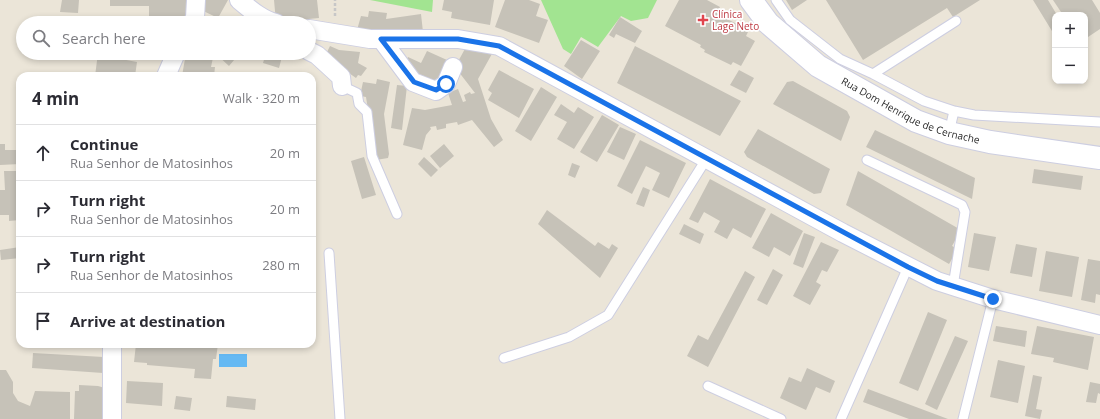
<!DOCTYPE html>
<meta charset="utf-8">
<style>
:root{--surface:#fff;--page:#f7f7f7;--text:#2b2b33;--muted:#7c7c81;--line:#e1e1e2}
body{margin:0;font-family:"Open Sans",sans-serif;background:var(--page);color:var(--text)}
.controls{position:absolute;right:12px;top:12px;display:grid;overflow:hidden;border-radius:8px;box-shadow:0 2px 6px #0003}
.controls button{width:36px;height:36px;display:grid;place-items:center;padding:0;border:0;border-bottom:1px solid var(--line);background:var(--surface);color:var(--text);font:20px sans-serif}
.stop{position:absolute;width:12px;height:12px;margin:-9px;border:3px solid #1a73e8;border-radius:50%;background:#fff}
.stop.end{background:#1a73e8;border-color:#fff;box-shadow:0 1px 4px #0008}
.list{margin:0;padding:0;list-style:none}
h2{display:flex;justify-content:space-between;align-items:center;height:52px;margin:0;padding:0 16px;font-size:17px}
h2 small{font-size:13px;font-weight:400;color:var(--muted)}
.list li{display:grid;grid-template-columns:26px 1fr auto;gap:12px;align-items:center;box-sizing:border-box;height:56px;padding:0 16px;border-top:1px solid var(--line)}
.list b{display:block;font-size:15px;white-space:nowrap}
.list p{margin:0;font-size:13px;white-space:nowrap;color:var(--muted)}
.list em{font-size:13px;font-style:normal;color:var(--muted)}
.icon{flex:none;width:22px;height:22px;fill:none;stroke:currentColor;stroke-width:2;stroke-linecap:round;stroke-linejoin:round}
.map{position:relative;flex:none;width:1100px;height:419px;overflow:hidden}
.search{position:absolute;background:var(--surface);box-shadow:0 2px 6px #0003;left:16px;top:16px;width:300px;height:44px;display:flex;align-items:center;gap:10px;box-sizing:border-box;padding:0 14px;border-radius:22px;color:var(--muted);font-size:15px}
.panel{position:absolute;background:var(--surface);box-shadow:0 2px 6px #0003;left:16px;top:72px;width:300px;height:276px;border-radius:12px}
.map>svg:first-child{display:block}
</style>
<div class="map">
<svg width="1100" height="419" viewBox="0 0 1100 419">
<rect width="100%" height="100%" fill="#ebe5d8"/>
<path fill="#a2e491" d="M370,0H433L432,12Z
M541,0H657L648,18L631,21L621,16L598,47L581,37L571,54L563,49Z"/>
<path fill="#65b9f3" d="M219,354H247V367H219Z"/>
<path fill="#c6c2b8" d="M62,0H79L78,13L60,12Z
M110,0H188V19H160L170,23L149,22V6H110Z
M201,0H228L218,18L197,8Z
M274,0H317L319,18L276,22Z
M444,0H494L490,25L451,18L452,12L442,10Z
M505,0H529L540,4L536,16L548,20L539,43L495,27Z
M679,0H707L720,7L717,14L745,28L744,30L748,32L746,36L755,41L741,66L733,62L731,65L704,52L705,50L700,47L701,45L665,26Z
M786,0H807L792,10Z
M826,0H980L953,17L947,8L863,60Z
M1033,0H1048L1057,15H1055V36Z
M1053,0H1092L1100,13V29L1085,39V15H1063Z
M369,11L387,13L386,19L421,14L423,32L357,30L361,16L368,17Z
M620,17L642,31L635,43L616,34L614,38L609,35Z
M581,40L600,51L582,79L564,66Z
M330,46L339,50L360,52L358,63L367,68L361,76L358,75L356,78L325,56Z
M635,46L741,101L720,136L617,83Z
M466,47L493,52L478,79L491,119L503,140L494,147L472,120L458,125L457,122L446,124V128L437,130L436,126L430,127L431,129L426,135L422,150L403,145L412,108L425,110L452,105L448,93L458,89L463,102L466,101L464,95L470,92L471,94L475,93L455,67Z
M427,51L447,60L437,82L404,67L408,57L421,63Z
M98,53L122,54L121,59L137,62L135,76H95Z
M186,53H214L211,67H215L214,76H182Z
M217,53H240L229,66L216,54Z
M266,53H283L279,68L263,63Z
M499,70L534,89L519,118L488,100L492,93L488,90Z
M739,70L754,78L746,93L730,85Z
M377,79L390,82L384,114L389,154L388,158L376,160L366,97L360,96L363,82L376,84Z
M793,81L847,111L850,117L841,141L773,104L787,82Z
M397,85L407,86L402,130L391,128Z
M541,87L557,97L531,141L515,131Z
M561,104L574,113L578,107L594,117L574,149L557,139L567,122L554,115Z
M602,115L619,125L597,162L580,152Z
M620,127L636,134L624,160L607,152Z
M758,129L830,169L821,193L814,194L747,157L744,152Z
M875,130L975,178L972,199L866,147Z
M640,140L686,163L669,198L652,190L660,173L646,166L632,194L617,186Z
M0,144H5V150H20V164L0,165Z
M444,144L454,156L440,168L430,156Z
M364,157L376,195L362,199L351,161Z
M424,157L438,170L431,177L418,164Z
M572,163L580,166L575,178L568,175Z
M1034,169L1083,176L1081,190L1032,183Z
M4,171H20V220L9,221V215H0V190H5Z
M858,171L961,230L952,246L958,249L949,264L846,205Z
M710,179L766,209L751,238L733,228L727,239L714,232L720,221L704,212L698,223L689,219Z
M643,187L650,190L644,207L636,204Z
M547,210L595,246L598,242L609,249L612,244L618,248L600,278L538,224Z
M771,213L803,231L790,256L774,247L769,257L752,248Z
M684,224L704,234L700,244L679,234Z
M804,233L815,237L803,268L793,264Z
M974,233L996,237L989,271L968,267Z
M821,242L839,250L827,272L822,270L816,282L821,285L810,305L793,296Z
M1016,244L1037,248L1032,277L1010,273Z
M20,247V258L1,260L0,250Z
M1046,251L1079,257L1072,297L1039,291Z
M1088,259L1100,261V295L1096,294L1095,303L1081,300Z
M773,269L783,275L767,305L757,300Z
M745,271L755,277L708,367L687,356L698,335L708,340Z
M928,312L947,320L918,391L899,383Z
M996,326L1027,331L1025,347L993,341Z
M1037,326L1094,337L1088,370L1053,362L1054,358L1031,354Z
M955,336L968,341L937,410L925,404Z
M136,344H218L216,359H213L211,379L194,378L195,369L147,365V363L134,362Z
M33,353L104,357L103,373L32,368Z
M998,360L1025,366L1018,403L990,397Z
M807,368L835,381L830,393L816,387L806,410L780,398L789,377L801,382Z
M0,370H6L13,382V393L18,401L30,406L35,391L70,392V419H0Z
M1033,375L1042,377L1036,409L1042,410L1040,419L1025,416Z
M127,381L163,383L162,406L126,403Z
M1090,382L1100,384V394L1098,393L1096,403L1086,402Z
M79,385L98,386L105,388V419H74L75,391H79Z
M868,389L948,419H909L863,402Z
M176,396L192,398L190,411L174,409Z
M227,396L256,399L255,410L226,407Z"/>
<g fill="none" stroke-linecap="round" stroke-linejoin="round">
<defs>
<path id="lane" d="M776,0L790,20L840,59L873,74L924,101L954,111L974,115L1100,122
M873,74L956,21
M342,86L357,93L359,104L367,112L372,156L397,214
M949,133L954,111
M867,160L962,205L965,212L953,286
M329,253L340,419
M504,358L569,337L608,315L707,158
M708,386L781,419
M841,419L908,267
M963,419L993,299"/>
<path id="street" d="M239,0C250,9 262,20 276,23
M192,23L195,18L196,0
M309,29L370,39H458L499,46L843,233L937,281L993,299L1100,325
M381,39L413,82L436,91L446,84L453,67
M309,51L317,55L341,77L342,86
M166,76L176,53
M112,344V419"/>
<g id="secondary">
<path id="s1" d="M751,0L768,23L818,66L916,121L949,133L990,142L1100,158"/>
</g>
</defs>
<use href="#lane" stroke="#cdcee1" stroke-width="11"/>
<use href="#street" stroke="#cdcee1" stroke-width="20"/>
<use href="#secondary" stroke="#cdcee1" stroke-width="24"/>
<path stroke="#c7c7c7" stroke-width="2.5" stroke-dasharray="3 2" stroke-linecap="butt" d="M335,16V0"/>
<use href="#lane" stroke="#fff" stroke-width="9"/>
<use href="#street" stroke="#fff" stroke-width="18"/>
<use href="#secondary" stroke="#fff" stroke-width="22"/>
</g>
<g fill="none" stroke-linecap="round" stroke-linejoin="round">
<path stroke="#1a73e8" stroke-width="5" d="M446,84L436,90L414,82L381,39H458L499,46L908,267L937,281L993,299"/>
</g>
<path fill="#e0444e" stroke="#fff" stroke-width="1.5" d="M701 14h4v4h4v4h-4v4h-4v-4h-4v-4h4z"/>
<g text-anchor="middle" stroke-width="3.5" stroke-linejoin="round" paint-order="stroke">
<g font-size="10" fill="#be3a42" stroke="#fff" text-anchor="start">
<text x="712" y="18">Clínica<tspan x="712" dy="12">Lage Neto</tspan></text>
</g>
<g font-size="10" fill="#272727" stroke="#fff">
<text dy="4" stroke="none"><textPath href="#s1" startOffset="198">Rua Dom Henrique de Cernache</textPath></text>
</g>
</g>
</svg>
<div class="controls">
<button>+</button>
<button>−</button>
</div>
<div class="stop" style="left:446px;top:84px"></div>
<div class="stop end" style="left:993px;top:299px"></div>
<div class="search"><svg class="icon" aria-label="search" viewBox="0 0 24 24"><circle cx="10" cy="10" r="6"/><path d="M15 15l6 6"/></svg>Search here</div>
<section class="panel">
<h2>4 min<small>Walk · 320 m</small></h2>
<ul class="list">
<li><svg class="icon" aria-label="ahead" viewBox="0 0 24 24"><path d="M12 20V5M6 11l6-6 6 6"/></svg><div><b>Continue</b><p>Rua Senhor de Matosinhos</p></div><em>20 m</em></li>
<li><svg class="icon" aria-label="right" viewBox="0 0 24 24"><path d="M7 20v-9h11M14 6l5 5-5 5"/></svg><div><b>Turn right</b><p>Rua Senhor de Matosinhos</p></div><em>20 m</em></li>
<li><svg class="icon" aria-label="right" viewBox="0 0 24 24"><path d="M7 20v-9h11M14 6l5 5-5 5"/></svg><div><b>Turn right</b><p>Rua Senhor de Matosinhos</p></div><em>280 m</em></li>
<li><svg class="icon" aria-label="arrive" viewBox="0 0 24 24"><path d="M6 21V4h12l-3 4 3 4H6"/></svg><div><b>Arrive at destination</b></div></li>
</ul>
</section>
</div>
